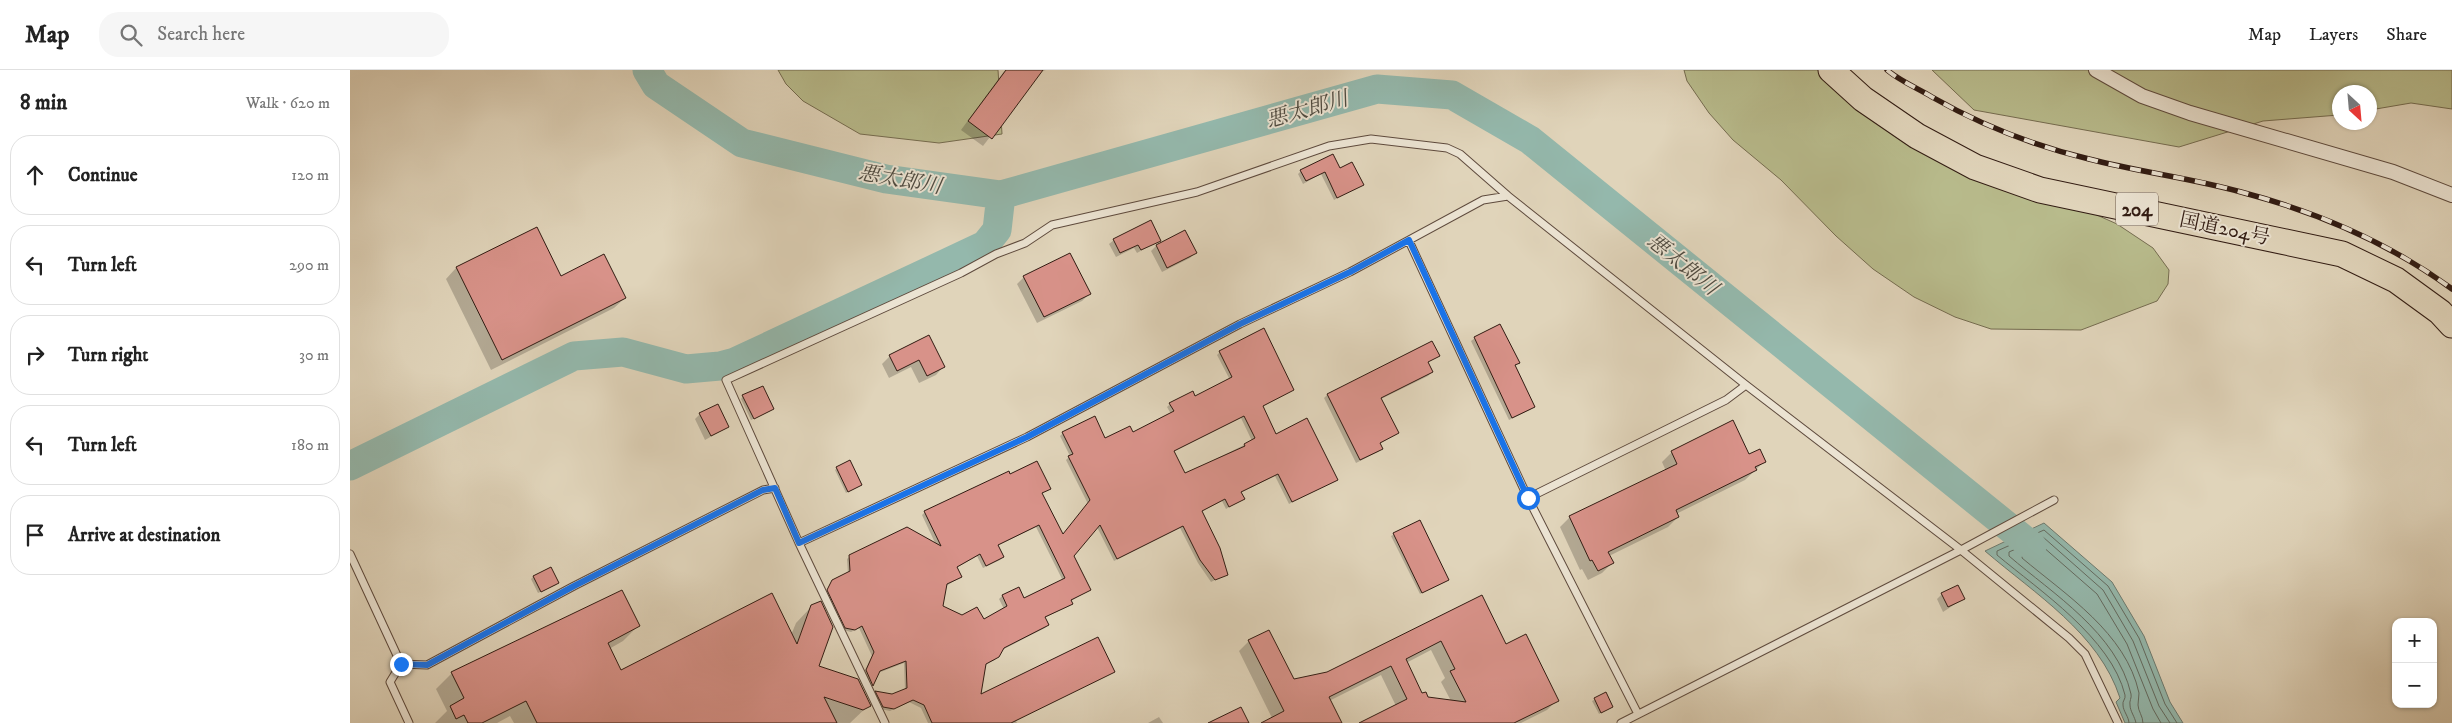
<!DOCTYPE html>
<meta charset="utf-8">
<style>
:root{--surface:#fff;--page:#f6f6f6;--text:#222;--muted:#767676;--line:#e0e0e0}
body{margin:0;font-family:"IM FELL DW Pica","Noto Serif JP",serif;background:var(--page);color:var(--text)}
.controls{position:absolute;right:15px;bottom:15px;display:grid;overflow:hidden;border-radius:10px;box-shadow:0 1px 4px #0004}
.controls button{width:45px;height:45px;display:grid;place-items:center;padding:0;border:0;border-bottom:1px solid var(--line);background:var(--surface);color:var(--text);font:25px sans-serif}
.compass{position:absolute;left:1982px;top:15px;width:45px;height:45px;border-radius:50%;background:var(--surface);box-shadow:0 1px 4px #0004;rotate:154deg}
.stop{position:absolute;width:15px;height:15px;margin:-11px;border:4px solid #1a73e8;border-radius:50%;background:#fff}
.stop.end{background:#1a73e8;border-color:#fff;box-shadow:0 1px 5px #0008}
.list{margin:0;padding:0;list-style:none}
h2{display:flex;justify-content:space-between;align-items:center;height:65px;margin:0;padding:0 20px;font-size:21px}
h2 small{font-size:16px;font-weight:400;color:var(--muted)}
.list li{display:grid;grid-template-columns:32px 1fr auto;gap:15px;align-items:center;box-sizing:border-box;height:80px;margin:0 10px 10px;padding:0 10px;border:1px solid var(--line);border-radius:20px}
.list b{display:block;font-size:19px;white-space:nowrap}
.list em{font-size:16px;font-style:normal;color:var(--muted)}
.icon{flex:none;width:28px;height:28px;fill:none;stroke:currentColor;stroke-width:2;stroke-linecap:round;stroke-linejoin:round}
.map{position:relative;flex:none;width:2102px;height:653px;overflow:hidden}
header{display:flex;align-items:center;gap:30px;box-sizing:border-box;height:70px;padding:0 25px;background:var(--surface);border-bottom:1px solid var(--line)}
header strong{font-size:24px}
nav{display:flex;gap:28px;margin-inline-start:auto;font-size:18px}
.search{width:350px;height:45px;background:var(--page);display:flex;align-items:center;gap:12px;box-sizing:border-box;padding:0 18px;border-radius:20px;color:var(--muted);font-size:19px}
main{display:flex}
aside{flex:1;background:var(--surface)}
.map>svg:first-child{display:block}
</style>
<header>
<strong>Map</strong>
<div class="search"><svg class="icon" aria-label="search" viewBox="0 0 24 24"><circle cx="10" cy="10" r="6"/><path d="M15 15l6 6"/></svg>Search here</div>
<nav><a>Map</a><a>Layers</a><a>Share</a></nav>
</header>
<main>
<aside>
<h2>8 min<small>Walk · 620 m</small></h2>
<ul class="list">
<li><svg class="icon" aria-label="ahead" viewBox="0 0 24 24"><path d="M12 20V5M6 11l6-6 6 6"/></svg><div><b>Continue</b></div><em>120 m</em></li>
<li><svg class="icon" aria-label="left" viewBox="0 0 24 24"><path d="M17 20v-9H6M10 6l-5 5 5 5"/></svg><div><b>Turn left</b></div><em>290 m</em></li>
<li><svg class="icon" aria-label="right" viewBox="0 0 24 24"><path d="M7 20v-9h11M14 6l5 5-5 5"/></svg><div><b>Turn right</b></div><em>30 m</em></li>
<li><svg class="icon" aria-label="left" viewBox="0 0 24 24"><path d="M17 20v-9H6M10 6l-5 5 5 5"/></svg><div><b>Turn left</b></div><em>180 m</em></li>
<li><svg class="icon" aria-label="arrive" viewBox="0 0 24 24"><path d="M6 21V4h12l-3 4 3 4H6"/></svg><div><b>Arrive at destination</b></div></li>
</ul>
</aside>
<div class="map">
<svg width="2102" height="653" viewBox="0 0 2102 653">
<rect width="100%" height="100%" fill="#e0d4ba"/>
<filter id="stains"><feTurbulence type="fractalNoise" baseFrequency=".004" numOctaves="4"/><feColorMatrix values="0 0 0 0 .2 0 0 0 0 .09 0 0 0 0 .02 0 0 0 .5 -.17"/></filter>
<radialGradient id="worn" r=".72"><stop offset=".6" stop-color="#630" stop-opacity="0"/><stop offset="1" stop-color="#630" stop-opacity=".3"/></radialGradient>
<path fill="#b8bb8c" stroke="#756c50" d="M428,0H648L652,64L589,73L510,64L453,31L436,14Z
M1334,0H1469L1673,112L1767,154L1803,178L1819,200L1818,214L1807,231L1731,260L1641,259L1605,247L1564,227L1523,199L1486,166L1431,110L1383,70L1359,43L1337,11Z
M1582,0H2102V39L2061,33L2020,40V22H1990L1989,45L1913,51L1829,77L1624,40Z"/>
<path fill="#94b8ac" stroke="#6d7a6f" d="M1694,453L1762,512L1794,566L1820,632L1833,653H1775L1766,632L1770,628C1749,563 1685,524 1635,481Z"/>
<path fill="#0003" fill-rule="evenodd" d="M655,0H696L690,2L633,76L611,60Z
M990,99L1012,115L984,130L971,104L953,114L948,104L951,101Z
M186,158L210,208L275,228L264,238L141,300L96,209L106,198Z
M835,162L845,183L840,188L812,202L801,181L806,176Z
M764,170H810L787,183L784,178L766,187L759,174Z
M674,207L739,224L732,231L687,253L667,214Z
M578,267L593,297L586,305L569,313L561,297L539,308L532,294L540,286Z
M1125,268L1168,292L1164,296L1183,337L1180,340L1159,350L1121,271Z
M870,282L943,319L912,337L926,365L986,409L939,434L925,406L890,423L893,429L876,439L872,431L851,442L877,504L861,512L848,493L830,458L764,491L747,457L722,486L739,520L721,531L722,533L719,536L694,548L698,555L695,558L652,580L645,590L635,595L630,627L763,601L666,651L667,653H578L571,638L559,632L540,641L530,639L523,625L526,622L542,625L555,620L554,593L528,603L520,618L513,604L522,586L509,558L501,562L493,560L475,524L483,511L498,504L497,489L500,486L586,475L572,445L575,442L660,406L699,419L691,424L712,466L738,434L716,390L720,386L710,366L713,363L755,370L783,363L821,344L817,337L820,334L845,328L880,310L867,285ZM891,348L902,371L834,405L823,382ZM686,457L713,511L674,530L668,518L652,526L649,529L654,539L633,550L612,546L592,537L596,516L611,507L606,498L627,486L633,498L650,490L652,487L647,476Z
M1088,286L1077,293L1082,302L1078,306L1031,329L1048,363L1029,374L1031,379L1028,382L1006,393L974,328L977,325Z
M393,326L420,341L401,350L391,329Z
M350,344L378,357L355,370L345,349Z
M1322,382L1398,386L1415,391L1395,410L1326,444L1328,447L1318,457L1259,486L1262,493L1252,503L1238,510L1232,499L1230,500L1210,457L1220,447L1316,401L1312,392Z
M487,398L511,415L496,423L485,400Z
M1069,452L1095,512L1070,524L1041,466Z
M183,507L206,515L188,523L181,509Z
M1592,524L1613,529L1593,542L1587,529Z
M1131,526L1155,575L1207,630L1197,640L1171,653H1012L1046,636L1031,605L979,631L990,653H913L922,648L889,581L899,571L943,611L978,603ZM1081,580L1095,608L1091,612L1101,631L1077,629L1072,625L1056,593Z
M462,536L468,597L519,635L500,653H164L160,646L147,653H85L97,641L86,619L102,603L289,555L273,571L259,579L270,601L441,565L446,553Z
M1256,624L1262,637L1249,644L1242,631Z
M809,647L813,653H798Z"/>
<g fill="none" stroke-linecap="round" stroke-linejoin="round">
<path stroke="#636a60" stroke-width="1" d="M1779,653C1779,647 1773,641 1773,635C1772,631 1776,629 1775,625C1761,568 1690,521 1647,485V481L1694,460L1758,516L1789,568L1815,634L1827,653
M1786,653C1785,647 1780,641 1780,635C1779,631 1782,628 1781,624C1767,563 1703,524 1659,486V482L1693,467L1753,520L1783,571L1809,636L1820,653
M1793,653C1793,646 1788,641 1788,635C1788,631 1789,627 1789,623C1776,563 1716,525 1672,488L1673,484L1692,476L1747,524L1777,574L1803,639L1811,653"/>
<path stroke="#94b8ac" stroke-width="29" d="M297,0L306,15L392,73L536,109L651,125L1027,19L1102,25L1180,70L1682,476
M0,396L224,286L273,282L336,299L370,296L385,292L635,175L647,160L651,125"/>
</g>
<path fill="#d89289" stroke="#321c13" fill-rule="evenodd" d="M656,0H693L642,69L618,51Z
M983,84L990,98L1002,92L1014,115L987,128L975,102L956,111L950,100Z
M801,150L811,171L791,180L788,175L770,183L763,169Z
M187,157L211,206L254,184L276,228L152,290L106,197Z
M835,160L847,183L817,198L806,175Z
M720,183L741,224L694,247L673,206Z
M1150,254L1170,293L1165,295L1185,337L1162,348L1124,267Z
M914,258L944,320L913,336L926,364L957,348L988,410L942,432L928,404L891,422L895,429L879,437L875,429L852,441L870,478L878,505L865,510L850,490L833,456L767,489L750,455L724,486L741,520L721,530L723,534L695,547L699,555L654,578L649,587L636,594L631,624L748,567L765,602L661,653H582L574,635L563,630L544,639L533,637L525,621L542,624L557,618L556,591L530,601L523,616L516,600L524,582L512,556L505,560L495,558L477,520L482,510L500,501L499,485L557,457L591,476L574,441L659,401L660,404L687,391L701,419L692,423L713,464L740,430L718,386L723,384L712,362L745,346L755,368L780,356L783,362L824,341L819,333L843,321L845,326L882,307L869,281ZM894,346L905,368L894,374L895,376L835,403L824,381ZM689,455L715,508L674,528L669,517L652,525L657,536L634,549L627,537L612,545L593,536L597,514L612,507L607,497L630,484L636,496L654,487L648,475Z
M579,265L595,297L577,306L569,290L547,301L539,285Z
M1082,271L1090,286L1078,292L1083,302L1031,328L1049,363L1030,373L1033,379L1010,390L977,324Z
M413,316L424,339L404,349L392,325Z
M368,334L379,357L361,366L349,343Z
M1383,350L1399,384L1410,379L1416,392L1405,397L1407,400L1326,440L1329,447L1258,482L1264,493L1248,501L1242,490L1240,491L1219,446L1327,394L1321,381Z
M500,390L512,415L498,422L486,397Z
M1070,450L1099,510L1072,523L1043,463Z
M201,497L209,513L191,522L183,506Z
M1608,515L1615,529L1598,537L1591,523Z
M272,520L290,556L258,573L271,600L422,523L447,574L461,535L471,531L483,557L469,596L508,609L521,636L513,640L474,627L487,653H187L176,631L132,653H118L114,645L106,649L100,636L114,628L101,602Z
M1132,525L1156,574L1176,564L1209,631L1164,653H1009L1057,629L1041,596L979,627L992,653H911L934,641L898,570L919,560L944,609L977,602ZM1091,571L1105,599L1100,601L1116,632L1078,627L1076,622L1072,623L1056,589Z
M1256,622L1263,637L1251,643L1244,628Z
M891,637L899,653H858Z"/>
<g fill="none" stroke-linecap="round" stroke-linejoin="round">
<defs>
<path id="lane" d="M1059,171L1178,428L1288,644
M1178,428L1376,330L1396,315
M449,473L677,367L890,254L1000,202L1133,130L1158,126
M0,484L51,594
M51,594L77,595L224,516L413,420L425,418
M51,594L40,612L59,653
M535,653L449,473L376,310L611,203L646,184L675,173L702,155L847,122L979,76L1021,69L1097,78L1110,84L1158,126L1396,315L1611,480L1719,568L1735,584L1768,653
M1271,653L1611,480L1704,430"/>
<path id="street" d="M1746,0L1792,26L1840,43L2043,102L2102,125"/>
<path id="highway" d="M1481,0L1513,29L1567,66L1625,97L1690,120L1992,184L2046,210L2090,242L2102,255"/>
</defs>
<use href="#lane" stroke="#5e4a3d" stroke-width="9"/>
<use href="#street" stroke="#5e4a3d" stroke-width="16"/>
<use href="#highway" stroke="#321c13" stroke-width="27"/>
<use href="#lane" stroke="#ebe3d2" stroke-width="7"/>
<use href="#street" stroke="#ebe3d2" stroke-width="14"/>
<use href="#highway" stroke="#e0d4ba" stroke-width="25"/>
<defs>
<path id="rail" d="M1537,0C1550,11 1567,18 1582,27C1631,55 1685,76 1739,89C1789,102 1841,108 1891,122C1967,142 2038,172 2102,219"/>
</defs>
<use href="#rail" stroke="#321c13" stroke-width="5.5"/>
<use href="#rail" stroke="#ebe3d2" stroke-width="4" stroke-dasharray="11" stroke-linecap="butt"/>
</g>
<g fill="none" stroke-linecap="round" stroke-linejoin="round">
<path stroke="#1a73e8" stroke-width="6" d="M51,594L77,595L224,516L413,420L425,418L449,473L677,367L890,254L1000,202L1059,170L1178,428"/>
</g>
<g text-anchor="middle" stroke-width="4" stroke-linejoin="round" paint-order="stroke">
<rect fill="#ebe3d2" stroke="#6a584c" stroke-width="1" x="1766" y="122.5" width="42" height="33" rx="4"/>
<g font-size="19" font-weight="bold" fill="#321c13">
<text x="1787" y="146">204</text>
</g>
<g font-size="20" fill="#321c13" stroke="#ebe3d2">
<text transform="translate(1875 158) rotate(12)" y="7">国道204号</text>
</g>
<g font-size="21" font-style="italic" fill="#4f4b41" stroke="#ebe3d2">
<text transform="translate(957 39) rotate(-16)" y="7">悪太郎川</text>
<text transform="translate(550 109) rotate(10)" y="7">悪太郎川</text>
<text transform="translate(1333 194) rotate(39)" y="7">悪太郎川</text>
</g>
</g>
<rect width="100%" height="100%" filter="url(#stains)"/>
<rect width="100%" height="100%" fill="url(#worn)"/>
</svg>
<div class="controls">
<button>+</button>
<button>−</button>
</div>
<svg class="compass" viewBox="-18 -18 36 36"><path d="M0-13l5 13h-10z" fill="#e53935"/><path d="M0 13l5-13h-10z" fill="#767676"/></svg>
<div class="stop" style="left:1178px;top:428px"></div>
<div class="stop end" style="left:51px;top:594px"></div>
</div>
</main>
